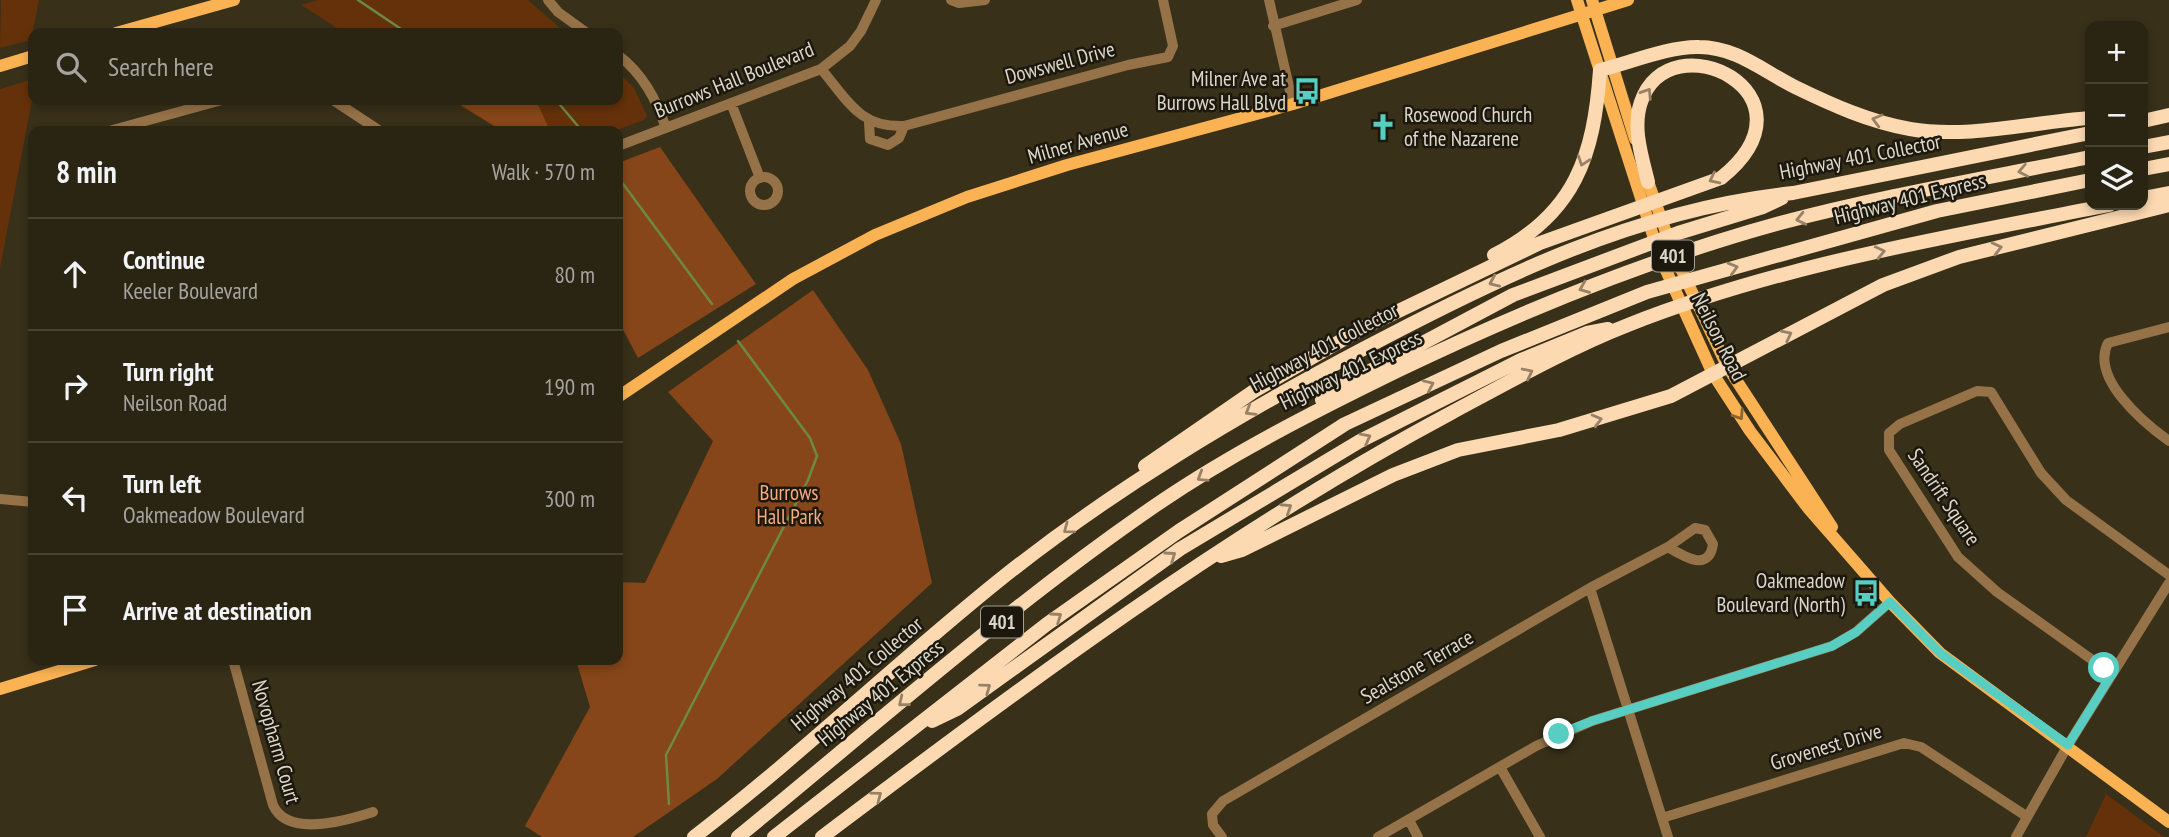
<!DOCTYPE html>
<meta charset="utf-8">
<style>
:root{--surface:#2a2413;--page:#322c1c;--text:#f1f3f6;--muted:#a5a4a0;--line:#464133}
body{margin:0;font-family:"PT Sans Narrow",sans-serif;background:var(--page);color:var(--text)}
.controls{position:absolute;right:21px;top:21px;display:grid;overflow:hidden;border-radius:14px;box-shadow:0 4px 10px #0003}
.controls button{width:63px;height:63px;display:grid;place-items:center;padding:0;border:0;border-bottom:2px solid var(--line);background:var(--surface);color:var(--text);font:35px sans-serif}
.stop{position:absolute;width:21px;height:21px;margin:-16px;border:5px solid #57cec1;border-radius:50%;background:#fff}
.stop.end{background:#57cec1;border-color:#fff;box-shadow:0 2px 7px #0008}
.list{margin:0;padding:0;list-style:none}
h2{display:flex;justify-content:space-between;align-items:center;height:91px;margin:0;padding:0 28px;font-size:30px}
h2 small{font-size:23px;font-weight:400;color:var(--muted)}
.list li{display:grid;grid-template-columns:46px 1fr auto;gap:21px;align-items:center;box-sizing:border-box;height:112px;padding:0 28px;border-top:2px solid var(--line)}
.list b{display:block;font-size:26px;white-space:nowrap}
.list p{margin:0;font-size:23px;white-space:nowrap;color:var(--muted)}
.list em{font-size:23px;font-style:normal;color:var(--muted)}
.icon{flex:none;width:38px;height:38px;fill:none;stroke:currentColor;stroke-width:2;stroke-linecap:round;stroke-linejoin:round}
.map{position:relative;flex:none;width:2169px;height:837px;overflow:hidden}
.search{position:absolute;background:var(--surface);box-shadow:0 4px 10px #0003;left:28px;top:28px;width:595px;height:77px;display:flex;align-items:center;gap:18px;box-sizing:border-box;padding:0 24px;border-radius:14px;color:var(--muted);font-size:26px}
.panel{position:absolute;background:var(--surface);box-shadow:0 4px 10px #0003;left:28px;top:126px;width:595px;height:539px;border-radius:14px}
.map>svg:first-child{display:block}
</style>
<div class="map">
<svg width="2169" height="837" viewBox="0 0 2169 837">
<rect width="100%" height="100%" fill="#383019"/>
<path fill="#65310a" d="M1,0H39L31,40L0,48Z
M318,0H528L566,33H345L301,5Z
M618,72L634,88L647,116L644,120L614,131H503L450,100H618Z
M33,79V95L0,268V89Z
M2106,794L2164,837H2086Z"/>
<path fill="#864619" d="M453,100H536L550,131H502Z
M660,147L756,284L638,358L618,320V163Z
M813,290L868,370L901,444L932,583L717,779L633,837H542L525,826L590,707L576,660H618V582L645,583L713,441L668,392Z"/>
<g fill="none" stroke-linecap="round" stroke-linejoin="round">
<path stroke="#6c8a43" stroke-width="2.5" d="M358,0L407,33
M556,100L582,131
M618,177L712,304
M669,804L666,755L808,480L817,456L810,438L738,341"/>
<path stroke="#967248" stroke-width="10" d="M548,0L558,12L587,33
M951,0L959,3L985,0
M1269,0L1293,104
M1273,26L1357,0
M618,55C643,74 656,99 666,128
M821,69C848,100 859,128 904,126L1128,65L1168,57L1173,46L1163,0
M333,100L380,131
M731,103L760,178
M869,122L870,139L888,145L899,138L904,126
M109,131L222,100
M618,146L821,69L850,46L861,31L876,0
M750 191a14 14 0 1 1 28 0a14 14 0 1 1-28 0Z
M2169,327L2108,343C2090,378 2144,423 2169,441
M0,499L33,502
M1695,528L1705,530L1713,544C1709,573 1683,556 1668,547Z
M1590,588L1668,837
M233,660L273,805C287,837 342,822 373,812
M2112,674L1997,592L1958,557L1889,450V433L1900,424L1977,391L1991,392L2041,473L2066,500L2169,575
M1500,767L1540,837
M1662,818L1904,743L1921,747L2026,816
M1409,820L1418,837
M1222,837L1213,825L1212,814L1223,801L1590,588L1668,547
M1378,837L1536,746L1592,721L1832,646L1856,632L1890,602
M2016,837L2068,745L2169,583"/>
<path stroke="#fbb252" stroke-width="12" d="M1577,0L1660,257L1713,374L1750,431L1808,508L1890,602L1940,653L2169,822
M1592,0L1635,139
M116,33L234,0
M0,66L33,56
M1645,173L1673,252L1727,366L1832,527
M618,397L793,279L875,235L967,197L1067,165L1293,104L1628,0
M0,689L95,660"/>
<path stroke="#fcd9b1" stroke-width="14" d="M2143,121L2169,115
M2143,147L2169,142
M2143,169L2169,164
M2143,198L2169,193
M1494,255C1575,214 1594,156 1600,70C1629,63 1670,46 1699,47C1736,47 1763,71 1795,87C1832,105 1870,122 1910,129C1968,139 2032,122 2090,118
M1322,400L1342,386L1513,295L1678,233L1763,207L1782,198
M1145,466L1254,391L1363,328L1540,243L1721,178C1826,94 1669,18 1641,102C1632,128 1642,157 1648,182
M1221,556L1242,550L1393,475L1458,450L1559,430L1671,396L1883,285L1959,257L2169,205
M932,721L957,709L1180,549L1360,441L1521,360L1587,333L1608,329
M694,837C800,756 897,662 1002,578C1114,489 1236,416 1363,349C1499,277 1638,209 1793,193L2090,133
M738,837C875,725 1009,606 1156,505C1232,453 1315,411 1399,370C1522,311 1648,259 1780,223C1882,196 1987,178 2090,157
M774,837L1047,624L1179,531L1345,424L1501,351L1647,292L1937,211L2090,180
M822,837C1024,685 1228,532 1451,413C1507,383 1569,348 1628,325C1782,264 1948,237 2109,205"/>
</g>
<defs><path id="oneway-chevron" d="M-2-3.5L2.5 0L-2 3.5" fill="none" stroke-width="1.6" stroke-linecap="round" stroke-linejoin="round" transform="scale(1.75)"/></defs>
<g stroke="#978268">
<use href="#oneway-chevron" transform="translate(1647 93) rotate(-57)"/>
<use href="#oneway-chevron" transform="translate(1877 120) rotate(-165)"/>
<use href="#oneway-chevron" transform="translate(1583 161) rotate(109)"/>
<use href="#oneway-chevron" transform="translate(2023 171) rotate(169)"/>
<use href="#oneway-chevron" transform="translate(1714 179) rotate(154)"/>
<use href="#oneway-chevron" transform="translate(1801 219) rotate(167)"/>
<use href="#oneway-chevron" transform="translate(1997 248) rotate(-14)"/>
<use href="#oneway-chevron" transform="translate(1880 252) rotate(-13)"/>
<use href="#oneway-chevron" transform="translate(1733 268) rotate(-16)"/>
<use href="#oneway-chevron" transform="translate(1494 282) rotate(156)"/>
<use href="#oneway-chevron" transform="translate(1584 288) rotate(158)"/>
<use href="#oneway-chevron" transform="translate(1787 335) rotate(-27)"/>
<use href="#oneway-chevron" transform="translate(1528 373) rotate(-26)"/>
<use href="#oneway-chevron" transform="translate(1429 385) rotate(-25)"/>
<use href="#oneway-chevron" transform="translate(1250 411) rotate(149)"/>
<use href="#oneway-chevron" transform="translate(1597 420) rotate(-15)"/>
<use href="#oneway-chevron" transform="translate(1366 438) rotate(-28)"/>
<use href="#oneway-chevron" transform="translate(1202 477) rotate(148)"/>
<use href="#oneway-chevron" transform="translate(1287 508) rotate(-33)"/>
<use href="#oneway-chevron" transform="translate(1068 529) rotate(143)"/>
<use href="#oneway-chevron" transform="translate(1171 556) rotate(-35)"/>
<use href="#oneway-chevron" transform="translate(1057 617) rotate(-35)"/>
<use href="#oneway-chevron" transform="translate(986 688) rotate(-36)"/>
<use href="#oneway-chevron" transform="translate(903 702) rotate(141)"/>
<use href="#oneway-chevron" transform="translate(877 796) rotate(-37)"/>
</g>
<use stroke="#8c6530" href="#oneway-chevron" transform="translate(1739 415) rotate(57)"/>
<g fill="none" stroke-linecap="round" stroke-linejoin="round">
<path stroke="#57cec1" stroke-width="9" d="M1559,734L1592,721L1832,646L1856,632L1890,602L1940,653L2068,745L2112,674L2104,668"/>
</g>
<defs>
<symbol id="bus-bare" viewBox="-9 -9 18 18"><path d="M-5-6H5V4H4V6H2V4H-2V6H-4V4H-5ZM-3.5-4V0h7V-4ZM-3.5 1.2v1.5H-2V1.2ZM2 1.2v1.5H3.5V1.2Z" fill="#57cec1" stroke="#1c180e" stroke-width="2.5" paint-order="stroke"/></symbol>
<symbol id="church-bare" viewBox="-9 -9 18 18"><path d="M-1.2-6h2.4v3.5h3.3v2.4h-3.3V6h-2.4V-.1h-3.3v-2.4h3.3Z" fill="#57cec1" stroke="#1c180e" stroke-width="2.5" paint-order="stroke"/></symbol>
</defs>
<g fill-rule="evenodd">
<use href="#bus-bare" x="1288" y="72" width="38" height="38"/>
<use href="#church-bare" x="1364" y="108" width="38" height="38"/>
<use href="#bus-bare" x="1847" y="574" width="38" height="38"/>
</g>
<g text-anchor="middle" stroke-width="5" stroke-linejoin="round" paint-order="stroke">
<g fill="#1c180e" stroke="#a29e92" stroke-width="2">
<rect x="1652" y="240.5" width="42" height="31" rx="5"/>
<rect x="981" y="606.5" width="42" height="31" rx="5"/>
</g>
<g font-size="19" font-weight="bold" fill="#dcd7ca">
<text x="1673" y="263">401</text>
<text x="1002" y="629">401</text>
</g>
<g font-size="21" fill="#dcd7ca" stroke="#1c180e">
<text transform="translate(1060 63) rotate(-15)" y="7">Dowswell Drive</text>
<text transform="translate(734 80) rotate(-22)" y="7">Burrows Hall Boulevard</text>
<text transform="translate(1078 143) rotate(-16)" y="7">Milner Avenue</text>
<text transform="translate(1860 157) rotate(-11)" y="7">Highway 401 Collector</text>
<text transform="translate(1910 199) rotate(-14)" y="7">Highway 401 Express</text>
<text transform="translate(1719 337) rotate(63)" y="7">Neilson Road</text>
<text transform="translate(1324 347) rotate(-28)" y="7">Highway 401 Collector</text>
<text transform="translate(1351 370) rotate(-26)" y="7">Highway 401 Express</text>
<text transform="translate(1944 497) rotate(56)" y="7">Sandrift Square</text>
<text transform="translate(1417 667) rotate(-30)" y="7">Sealstone Terrace</text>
<text transform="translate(857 674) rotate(-40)" y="7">Highway 401 Collector</text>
<text transform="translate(881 693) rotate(-39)" y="7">Highway 401 Express</text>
<text transform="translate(276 742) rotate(74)" y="7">Novopharm Court</text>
<text transform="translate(1826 747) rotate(-17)" y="7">Grovenest Drive</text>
</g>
<g font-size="21" fill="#dcd7ca" stroke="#1c180e" text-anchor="end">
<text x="1286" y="86">Milner Ave at<tspan x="1286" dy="24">Burrows Hall Blvd</tspan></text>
<text x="1404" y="122" text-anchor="start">Rosewood Church<tspan x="1404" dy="24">of the Nazarene</tspan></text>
<text x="1845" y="588">Oakmeadow<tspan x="1845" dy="24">Boulevard (North)</tspan></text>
</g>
<g font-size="21" fill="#f7ac7f" stroke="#1c180e">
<text x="789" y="500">Burrows<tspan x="789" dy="24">Hall Park</tspan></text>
</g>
</g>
</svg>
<div class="controls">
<button>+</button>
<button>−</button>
<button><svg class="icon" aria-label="layers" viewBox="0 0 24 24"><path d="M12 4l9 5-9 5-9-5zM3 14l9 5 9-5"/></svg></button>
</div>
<div class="stop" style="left:2104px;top:668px"></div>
<div class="stop end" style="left:1559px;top:734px"></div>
<div class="search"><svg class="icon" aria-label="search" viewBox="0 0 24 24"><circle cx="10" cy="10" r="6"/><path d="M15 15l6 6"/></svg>Search here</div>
<section class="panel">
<h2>8 min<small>Walk · 570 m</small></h2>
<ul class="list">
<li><svg class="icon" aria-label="ahead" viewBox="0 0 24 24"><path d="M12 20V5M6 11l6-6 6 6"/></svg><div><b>Continue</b><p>Keeler Boulevard</p></div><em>80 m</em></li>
<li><svg class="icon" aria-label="right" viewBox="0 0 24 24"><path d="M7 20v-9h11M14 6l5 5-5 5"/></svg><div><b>Turn right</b><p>Neilson Road</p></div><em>190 m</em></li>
<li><svg class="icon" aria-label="left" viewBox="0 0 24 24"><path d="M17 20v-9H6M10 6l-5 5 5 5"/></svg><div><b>Turn left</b><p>Oakmeadow Boulevard</p></div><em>300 m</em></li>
<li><svg class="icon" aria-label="arrive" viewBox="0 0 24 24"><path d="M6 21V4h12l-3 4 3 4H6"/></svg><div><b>Arrive at destination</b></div></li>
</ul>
</section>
</div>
